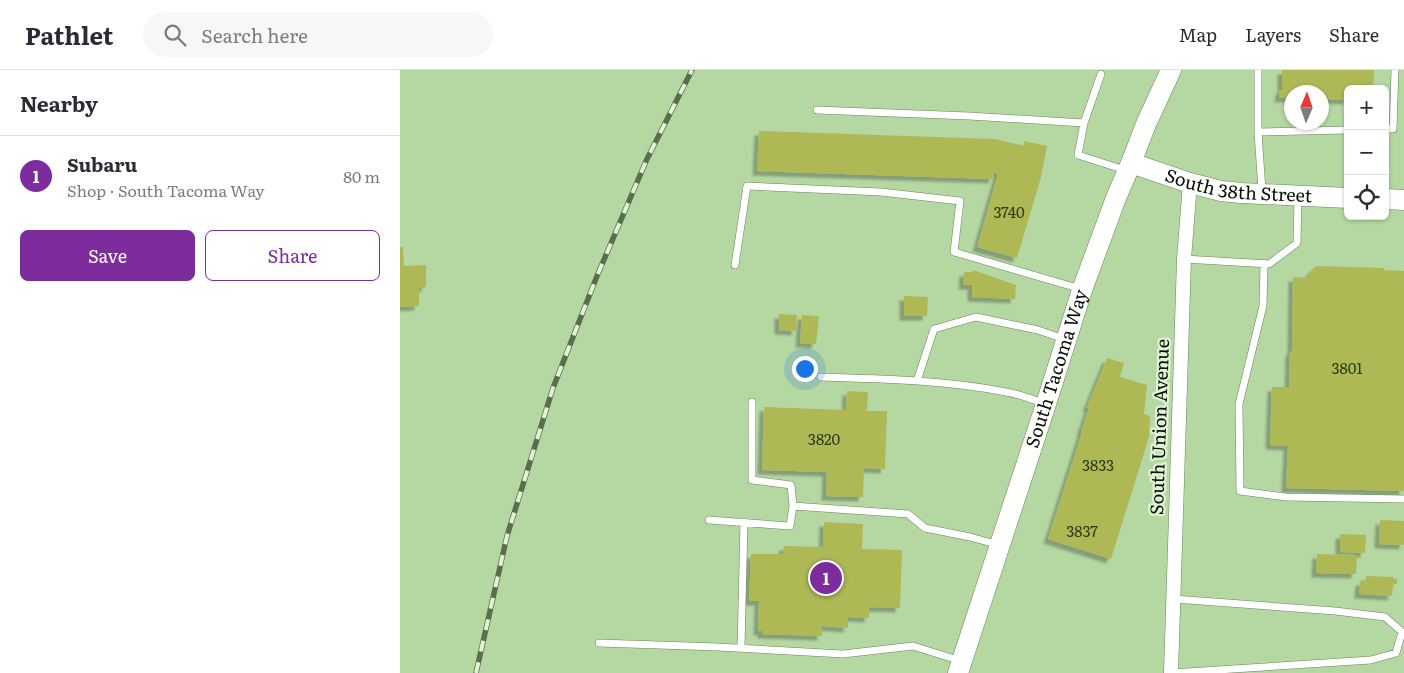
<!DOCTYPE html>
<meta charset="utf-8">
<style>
:root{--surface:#fff;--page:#f7f7f7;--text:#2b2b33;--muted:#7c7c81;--line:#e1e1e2;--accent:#7c2c9c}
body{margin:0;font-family:Literata,serif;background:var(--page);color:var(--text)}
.controls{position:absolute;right:15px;top:15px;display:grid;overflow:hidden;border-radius:8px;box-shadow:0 1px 4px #0004}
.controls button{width:45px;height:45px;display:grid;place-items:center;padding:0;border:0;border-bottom:1px solid var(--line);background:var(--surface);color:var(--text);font:25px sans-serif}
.compass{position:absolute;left:884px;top:15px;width:45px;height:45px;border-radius:50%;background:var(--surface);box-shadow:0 1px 4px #0004;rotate:2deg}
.you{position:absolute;left:404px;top:298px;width:18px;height:18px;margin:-12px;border:4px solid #fff;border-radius:50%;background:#1a73e8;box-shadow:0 0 0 8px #1a73e833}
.badge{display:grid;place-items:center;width:32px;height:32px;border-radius:50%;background:var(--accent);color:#fff;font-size:16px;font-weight:700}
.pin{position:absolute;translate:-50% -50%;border:2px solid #fff;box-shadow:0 1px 5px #0006}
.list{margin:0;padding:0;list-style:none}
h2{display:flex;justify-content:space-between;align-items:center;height:65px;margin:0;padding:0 20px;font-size:21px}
h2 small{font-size:16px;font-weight:400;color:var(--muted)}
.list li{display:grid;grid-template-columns:32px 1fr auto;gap:15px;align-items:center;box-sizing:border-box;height:80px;padding:0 20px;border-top:1px solid var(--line)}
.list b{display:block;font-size:19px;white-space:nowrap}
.list p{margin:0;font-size:16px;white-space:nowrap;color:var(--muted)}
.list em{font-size:16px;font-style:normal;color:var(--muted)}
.actions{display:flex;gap:10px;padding:15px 20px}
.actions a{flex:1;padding:11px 0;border:1px solid var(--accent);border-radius:8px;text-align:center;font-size:18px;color:var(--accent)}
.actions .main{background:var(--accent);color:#fff}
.icon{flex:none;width:28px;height:28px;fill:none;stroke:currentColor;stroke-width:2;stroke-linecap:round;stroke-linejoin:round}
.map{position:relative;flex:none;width:1004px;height:603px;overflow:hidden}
header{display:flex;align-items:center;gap:30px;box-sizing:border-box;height:70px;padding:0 25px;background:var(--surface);border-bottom:1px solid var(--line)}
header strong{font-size:24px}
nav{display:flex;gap:28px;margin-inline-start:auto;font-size:18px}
.search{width:350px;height:45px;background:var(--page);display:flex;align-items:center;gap:12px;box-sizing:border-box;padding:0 18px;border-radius:28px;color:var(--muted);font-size:19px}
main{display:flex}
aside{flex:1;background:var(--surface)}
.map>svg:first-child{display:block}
</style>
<header>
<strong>Pathlet</strong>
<div class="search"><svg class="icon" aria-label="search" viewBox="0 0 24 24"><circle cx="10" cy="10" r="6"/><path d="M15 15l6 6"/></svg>Search here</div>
<nav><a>Map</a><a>Layers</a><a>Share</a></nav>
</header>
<main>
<aside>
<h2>Nearby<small></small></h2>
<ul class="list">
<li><span class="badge">1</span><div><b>Subaru</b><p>Shop · South Tacoma Way</p></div><em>80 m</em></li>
</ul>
<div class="actions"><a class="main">Save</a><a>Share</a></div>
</aside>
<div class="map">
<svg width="1004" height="603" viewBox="0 0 1004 603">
<defs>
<filter id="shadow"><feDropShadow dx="-4.5" dy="4.5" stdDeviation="1" flood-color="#0004"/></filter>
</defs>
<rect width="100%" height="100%" fill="#b5d7a2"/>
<path fill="#aeb957" filter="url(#shadow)" d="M882,0H974L973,19H948V30L922,29V22H892V28H879L880,20H882Z
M359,61L595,69L624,76V71L647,76L641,107L617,188L577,177L598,104L594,102L593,109L357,101Z
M0,177H3L4,196L26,195V217L19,218V236L0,237Z
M918,196L984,198V200L1004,201V421L886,418L888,376L870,375L872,317H889L890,281H892L893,207L908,208V205L915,197Z
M573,200L616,215L615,229L572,227V215H563L564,202H573Z
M504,226L528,227L527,246H504Z
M379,244L397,245L396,261L379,260Z
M402,245L419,246L416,274L400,273Z
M707,288L724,293L720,307L747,315L744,344L750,346L749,367L711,489L648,469L682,362H681L689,338L687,337Z
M447,321L468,322L467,341H487L485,399L464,398L463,427L426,426L427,402L362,400L364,337L446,340Z
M980,450L1004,451V475L979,474Z
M424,452L463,454L462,479L502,480L500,538L469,537V548L448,547V558L422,556V566L362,564V561H358L359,531H349L351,484H383L384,476L423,477Z
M940,464L966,465L965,483L940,482Z
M917,484L957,485L956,504L916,503Z
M966,506L994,507V509H997V514H993L992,526L959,524L960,511H966Z"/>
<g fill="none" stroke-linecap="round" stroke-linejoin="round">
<defs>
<path id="lane" d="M858,0V62L862,121
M701,4L684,53L678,85L725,100
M417,40L569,46L684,53
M985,59H993L995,0
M858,62L948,60
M784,189L869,194L897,173L898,128
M864,193L863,236L839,334L840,421L886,427L1004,429
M335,195L347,116L481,122L560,131L554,182L681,219
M421,307C483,309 545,310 606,322C619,324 631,329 643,333
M517,311L534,259L576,247L638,260L664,269
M352,332V410L391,415L393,436
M309,450L390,456L393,436L508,444L525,458L570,467L599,475
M199,573L318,577L443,584L513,576L561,591
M341,578L344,452
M771,603L971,590L996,583L1002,562L985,547L935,541L774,529"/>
<path id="street" d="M771,603L784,189L790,113"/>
<g id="secondary">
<path id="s1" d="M731,93L790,113L821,121L841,123L948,128"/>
<path d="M985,129L1004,130"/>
<path id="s2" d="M558,603L646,334L682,220L716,128L731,93L746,54L771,0"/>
</g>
</defs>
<use href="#lane" stroke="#678755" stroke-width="8"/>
<use href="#street" stroke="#678755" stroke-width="15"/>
<use href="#secondary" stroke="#678755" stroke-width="21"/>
<use href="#lane" stroke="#fff" stroke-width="7"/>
<use href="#street" stroke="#fff" stroke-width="14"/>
<use href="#secondary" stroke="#fff" stroke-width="20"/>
<defs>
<path id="rail" d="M76,603L107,466L153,318L197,206L247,89L292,0"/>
</defs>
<use href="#rail" stroke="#586e4c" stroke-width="5.5"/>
<use href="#rail" stroke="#e1f2d7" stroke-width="4" stroke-dasharray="11" stroke-linecap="butt"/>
</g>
<g text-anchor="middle" stroke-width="4.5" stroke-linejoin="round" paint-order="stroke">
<g font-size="15" fill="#303b16">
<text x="609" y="148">3740</text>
<text x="947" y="304">3801</text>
<text x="424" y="375">3820</text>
<text x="698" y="401">3833</text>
<text x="682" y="467">3837</text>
</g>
<g font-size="18" fill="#061101" stroke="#e1f2d7">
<text dy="6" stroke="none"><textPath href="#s1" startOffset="111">South 38th Street</textPath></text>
<text dy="6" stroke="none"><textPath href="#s2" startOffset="320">South Tacoma Way</textPath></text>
<text transform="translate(760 357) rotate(-88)" y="6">South Union Avenue</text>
</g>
</g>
</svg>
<div class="controls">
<button>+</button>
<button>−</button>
<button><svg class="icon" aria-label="locate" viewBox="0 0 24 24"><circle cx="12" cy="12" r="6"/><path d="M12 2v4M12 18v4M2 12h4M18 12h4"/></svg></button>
</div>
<svg class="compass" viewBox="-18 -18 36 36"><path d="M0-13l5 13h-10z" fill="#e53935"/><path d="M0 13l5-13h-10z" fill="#7c7c81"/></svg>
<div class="you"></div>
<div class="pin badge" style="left:426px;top:508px">1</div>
</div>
</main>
